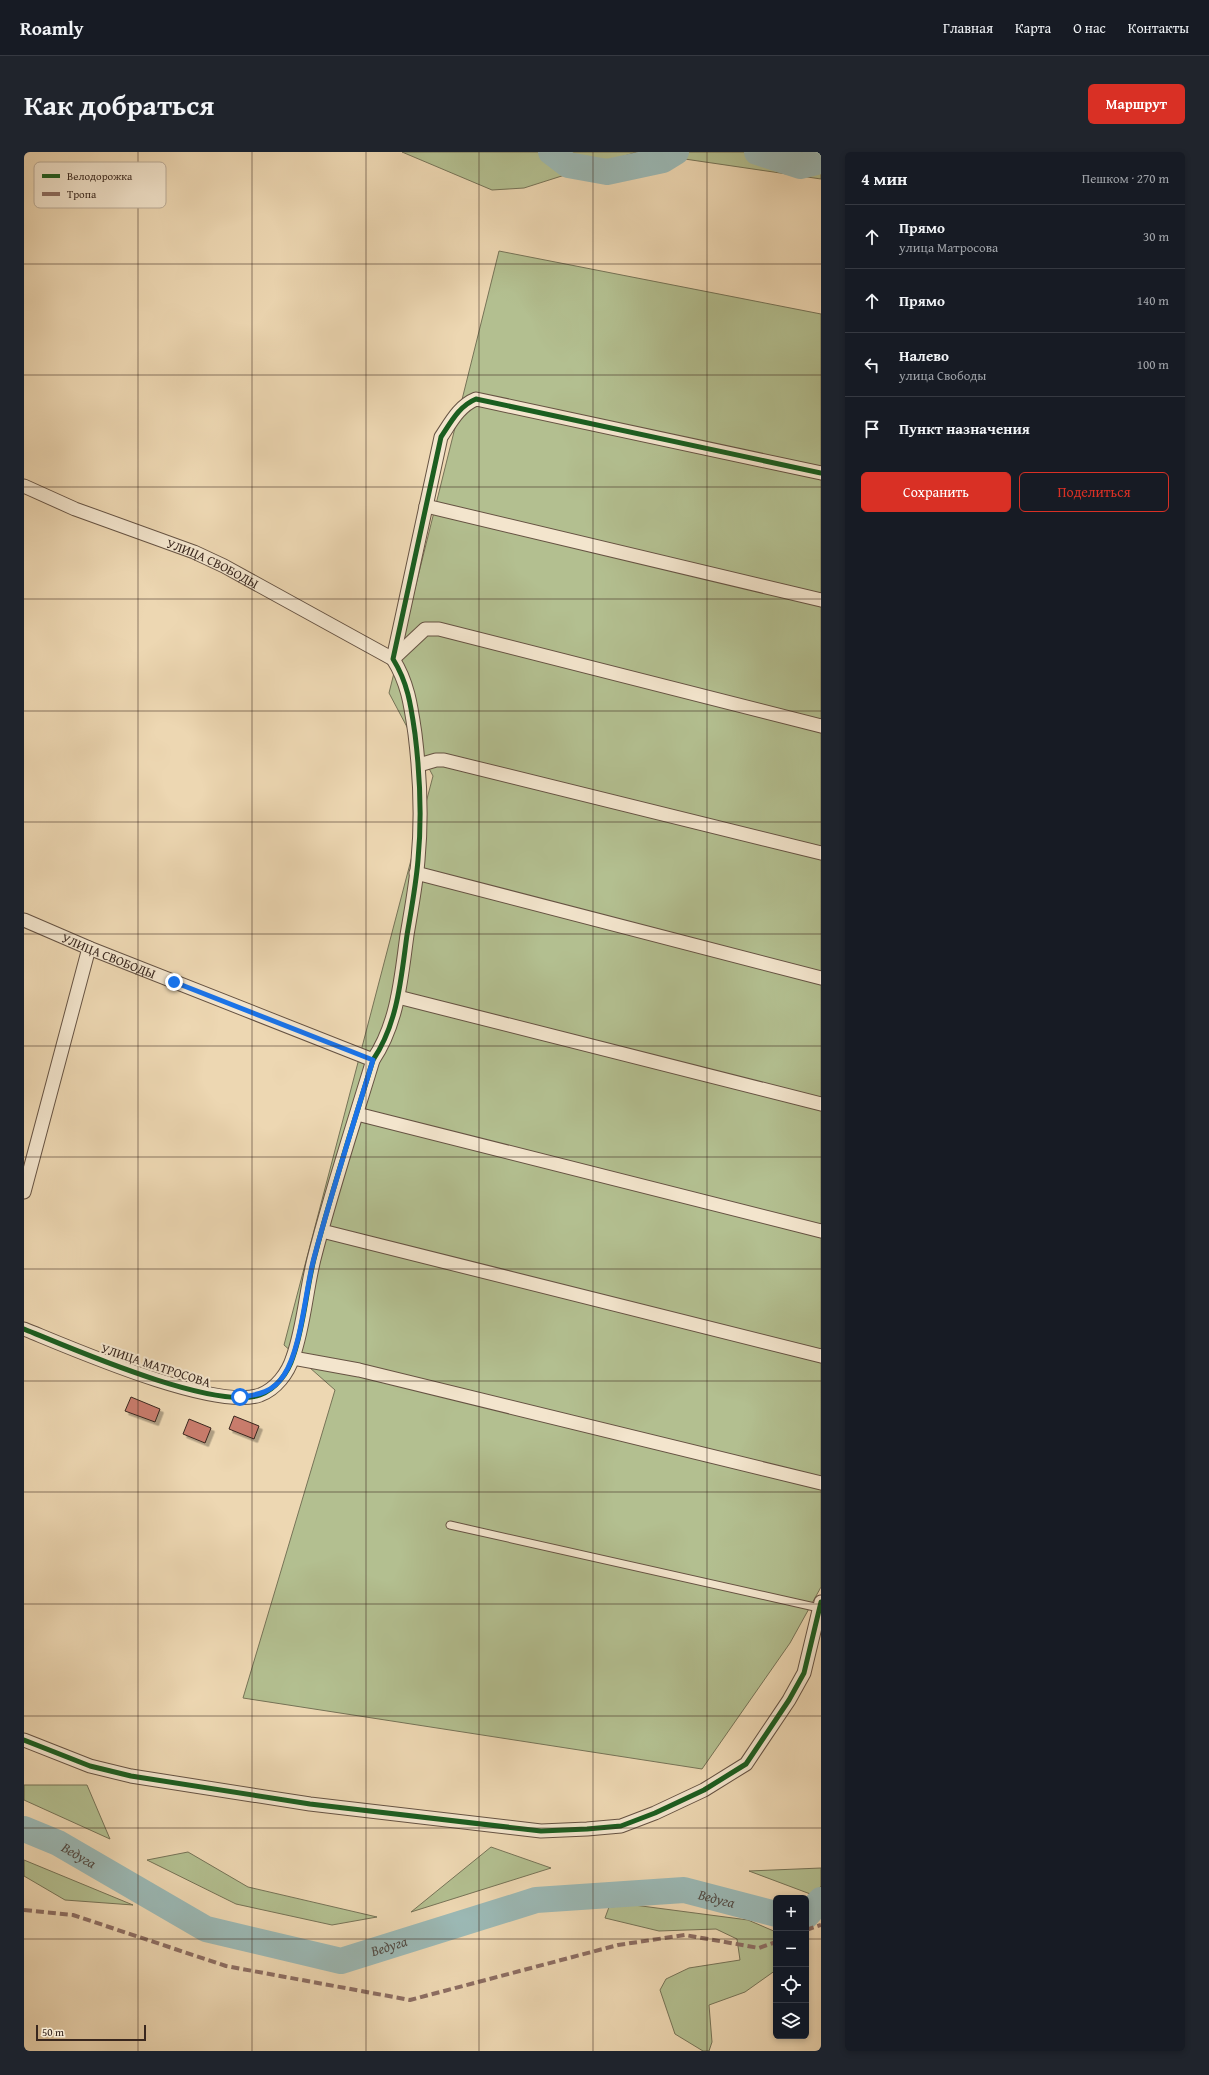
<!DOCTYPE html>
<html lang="ru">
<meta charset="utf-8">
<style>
:root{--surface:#171b24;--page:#20242c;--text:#f1f3f6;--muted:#9ea1a6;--line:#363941;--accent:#d93025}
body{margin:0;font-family:"Gentium Book Plus",serif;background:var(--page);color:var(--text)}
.controls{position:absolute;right:12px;bottom:12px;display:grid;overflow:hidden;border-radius:6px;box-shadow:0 2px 6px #0003}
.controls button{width:36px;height:36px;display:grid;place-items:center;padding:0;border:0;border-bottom:1px solid var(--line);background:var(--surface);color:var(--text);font:20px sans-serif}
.scale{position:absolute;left:12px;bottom:10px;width:110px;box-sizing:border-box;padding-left:4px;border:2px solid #39271e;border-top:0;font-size:11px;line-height:14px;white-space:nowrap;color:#39271e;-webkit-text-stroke:3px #f3e5cd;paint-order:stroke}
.stop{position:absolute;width:12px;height:12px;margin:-9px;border:3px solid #1a73e8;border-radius:50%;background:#fff}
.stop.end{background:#1a73e8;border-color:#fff;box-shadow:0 1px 4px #0008}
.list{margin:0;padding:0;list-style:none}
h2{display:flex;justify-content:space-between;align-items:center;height:52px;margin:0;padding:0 16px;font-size:17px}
h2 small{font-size:13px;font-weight:400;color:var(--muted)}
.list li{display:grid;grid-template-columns:26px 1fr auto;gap:12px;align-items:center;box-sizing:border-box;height:64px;padding:0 16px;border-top:1px solid var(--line)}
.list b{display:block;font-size:15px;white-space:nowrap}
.list p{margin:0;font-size:13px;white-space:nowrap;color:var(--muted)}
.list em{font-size:13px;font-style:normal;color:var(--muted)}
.actions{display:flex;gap:8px;padding:12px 16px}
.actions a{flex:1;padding:9px 0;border:1px solid var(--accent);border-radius:6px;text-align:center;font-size:14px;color:var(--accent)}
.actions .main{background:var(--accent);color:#fff}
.icon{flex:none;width:22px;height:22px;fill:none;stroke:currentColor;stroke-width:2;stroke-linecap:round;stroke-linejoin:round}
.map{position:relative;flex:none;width:797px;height:1899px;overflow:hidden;border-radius:6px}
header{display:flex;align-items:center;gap:24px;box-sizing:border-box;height:56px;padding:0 20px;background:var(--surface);border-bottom:1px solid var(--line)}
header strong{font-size:19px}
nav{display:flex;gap:22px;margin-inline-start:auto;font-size:14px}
.intro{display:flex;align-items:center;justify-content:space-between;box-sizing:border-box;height:96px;padding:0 24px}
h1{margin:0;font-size:28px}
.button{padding:10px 18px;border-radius:6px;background:var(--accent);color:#fff;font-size:14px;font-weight:700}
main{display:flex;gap:24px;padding:0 24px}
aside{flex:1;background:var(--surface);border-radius:6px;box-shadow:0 2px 6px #0003}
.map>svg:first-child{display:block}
</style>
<header>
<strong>Roamly</strong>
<nav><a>Главная</a><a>Карта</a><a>О нас</a><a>Контакты</a></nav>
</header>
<div class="intro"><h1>Как добраться</h1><a class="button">Маршрут</a></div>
<main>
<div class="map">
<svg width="797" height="1899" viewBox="0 0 797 1899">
<defs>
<filter id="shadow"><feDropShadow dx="3.5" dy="3.5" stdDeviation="0" flood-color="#0004"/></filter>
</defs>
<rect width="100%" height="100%" fill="#edd7b2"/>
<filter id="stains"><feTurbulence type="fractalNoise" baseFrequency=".005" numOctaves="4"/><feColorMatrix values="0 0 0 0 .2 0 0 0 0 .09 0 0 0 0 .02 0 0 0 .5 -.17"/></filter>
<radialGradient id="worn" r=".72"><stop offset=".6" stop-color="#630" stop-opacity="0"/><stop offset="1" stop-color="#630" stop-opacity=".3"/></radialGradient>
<path fill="#b3bf90" stroke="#767357" d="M378,0H797V27L613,0L500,36L468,38Z
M475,99L797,162V1435L766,1491L678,1617L219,1546L311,1238L260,1193L409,624L365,541Z
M0,1633H63L86,1687L0,1648Z
M467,1695L527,1716L387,1760Z
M164,1700L224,1735L353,1765L308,1773L212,1752L123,1708Z
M0,1708L109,1753L41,1748L0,1724Z
M797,1716V1734L789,1743L725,1719Z
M610,1753L724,1768L752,1780V1818L721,1840L685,1853L688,1890L685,1899H679L651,1882L636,1838L642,1827L665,1816L716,1808L713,1787L692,1777L635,1779L581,1766L585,1755Z"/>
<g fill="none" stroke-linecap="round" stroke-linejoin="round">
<g stroke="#9bb8b4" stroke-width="26">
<path d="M527,0L544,13L583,20L639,8L652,0"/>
<path d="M733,0L776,14L797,9"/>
<path id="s1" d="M0,1677L34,1691L182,1777L317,1809L512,1748L660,1738L752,1762"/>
<path d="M782,1764L797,1748"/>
</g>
</g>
<path fill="#c97c6c" stroke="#39271e" filter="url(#shadow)" d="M107,1245L136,1257L131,1270L101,1259Z
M210,1264L235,1274L230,1287L205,1277Z
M165,1267L187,1276L181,1291L159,1282Z"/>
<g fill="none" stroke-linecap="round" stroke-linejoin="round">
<defs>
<path id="service" d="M426,1373L795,1456"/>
<g id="minor">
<path id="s2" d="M0,334L51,357L170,400L200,414L369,507"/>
<path d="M402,354L797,448"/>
<path d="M369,507L401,477H415L797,574"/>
<path d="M395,613L412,608H420L797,701"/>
<path d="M392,721L797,826"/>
<path id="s3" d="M0,768L65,796L349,908"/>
<path d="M374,845L797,952"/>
<path d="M333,962L797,1079"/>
<path d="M0,1040L65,796"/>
<path d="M298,1079L797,1204"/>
<path d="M0,1177C47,1196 190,1259 236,1243C252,1237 264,1221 269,1205C280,1174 282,1139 290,1107C307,1040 329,974 349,908C374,871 377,826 383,783C387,759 392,733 394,708C398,666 396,623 391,582C387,554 384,531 369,507L417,285C427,270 435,254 452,247L797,321"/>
<path d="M269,1206L335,1218L797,1331"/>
<path d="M0,1588L66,1614L107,1624L286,1652L517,1679L563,1677L597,1674L631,1661L680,1638L722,1612L765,1548L780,1521L797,1450"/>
</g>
</defs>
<use href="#service" stroke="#665343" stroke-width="9"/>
<use href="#minor" stroke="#665343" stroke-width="15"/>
<use href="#service" stroke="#f3e5cd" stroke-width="7"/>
<use href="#minor" stroke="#f3e5cd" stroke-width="13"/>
<path stroke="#8d6e63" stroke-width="4" stroke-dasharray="8 4" stroke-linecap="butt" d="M0,1758L49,1763L202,1814L386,1848L594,1793L661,1783L735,1796L752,1790
M782,1778L797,1773"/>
<defs>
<path id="cycleway" d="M0,1177C47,1196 190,1259 236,1243C252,1237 264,1221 269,1205C280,1174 282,1139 290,1107C307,1040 329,974 349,908C374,871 377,826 383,783C387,759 392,733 394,708C398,666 396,623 391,582C387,554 384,531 369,507L417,285C427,270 435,254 452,247L797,321
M0,1588L66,1614L107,1624L286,1652L517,1679L563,1677L597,1674L631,1661L680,1638L722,1612L765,1548L780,1521L797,1450"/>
</defs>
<use href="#cycleway" stroke="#f3e5cd" stroke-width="8"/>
<use href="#cycleway" stroke="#1b5e20" stroke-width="5"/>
</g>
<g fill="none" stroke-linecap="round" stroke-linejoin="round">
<path stroke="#1a73e8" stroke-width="5" d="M150,830L349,908C329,973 308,1039 290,1106C281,1139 278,1195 260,1223C249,1240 235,1243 216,1245"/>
</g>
<path fill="none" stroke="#39271e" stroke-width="1" stroke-opacity="0.55" d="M114,0V1899M228,0V1899M342,0V1899M455,0V1899M569,0V1899M683,0V1899M0,112H797M0,223H797M0,335H797M0,447H797M0,559H797M0,670H797M0,782H797M0,894H797M0,1005H797M0,1117H797M0,1229H797M0,1340H797M0,1452H797M0,1564H797M0,1676H797M0,1787H752M782,1787H797"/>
<g text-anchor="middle" stroke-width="4" stroke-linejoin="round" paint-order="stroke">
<g font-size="13" fill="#39271e" stroke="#f3e5cd">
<text dy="5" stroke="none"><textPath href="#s2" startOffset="204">УЛИЦА СВОБОДЫ</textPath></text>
<text dy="5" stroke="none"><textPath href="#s3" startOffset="92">УЛИЦА СВОБОДЫ</textPath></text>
<text transform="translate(132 1213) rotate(18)" y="5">УЛИЦА МАТРОСОВА</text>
</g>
<g font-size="14" font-style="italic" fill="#524b44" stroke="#f3e5cd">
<text dy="5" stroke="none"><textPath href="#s1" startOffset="61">Ведуга</textPath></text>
<text dy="5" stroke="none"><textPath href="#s1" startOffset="733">Ведуга</textPath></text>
<text dy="5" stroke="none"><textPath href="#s1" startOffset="397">Ведуга</textPath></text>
</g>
</g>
<rect x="10" y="10" width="132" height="46" rx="6" fill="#f3e5cd" stroke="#bbac98" stroke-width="1"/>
<rect x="18" y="22" width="18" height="4" fill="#1b5e20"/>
<rect x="18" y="40" width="18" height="4" fill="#8d6e63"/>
<g font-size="11" fill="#39271e">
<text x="43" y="28">Велодорожка</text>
<text x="43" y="46">Тропа</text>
</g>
<rect width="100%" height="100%" filter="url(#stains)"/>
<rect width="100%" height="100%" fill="url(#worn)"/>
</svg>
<div class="controls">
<button>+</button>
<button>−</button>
<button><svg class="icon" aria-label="locate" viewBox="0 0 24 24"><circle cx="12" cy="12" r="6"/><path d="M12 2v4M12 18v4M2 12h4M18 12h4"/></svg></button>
<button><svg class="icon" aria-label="layers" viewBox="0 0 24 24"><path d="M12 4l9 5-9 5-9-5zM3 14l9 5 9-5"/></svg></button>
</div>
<div class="scale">50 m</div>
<div class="stop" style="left:216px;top:1245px"></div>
<div class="stop end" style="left:150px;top:830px"></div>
</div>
<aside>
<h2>4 мин<small>Пешком · 270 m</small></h2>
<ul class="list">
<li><svg class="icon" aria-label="ahead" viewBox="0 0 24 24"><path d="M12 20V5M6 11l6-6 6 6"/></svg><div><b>Прямо</b><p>улица Матросова</p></div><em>30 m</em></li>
<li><svg class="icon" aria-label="ahead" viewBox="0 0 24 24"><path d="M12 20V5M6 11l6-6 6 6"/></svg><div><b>Прямо</b></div><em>140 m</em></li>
<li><svg class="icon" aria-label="left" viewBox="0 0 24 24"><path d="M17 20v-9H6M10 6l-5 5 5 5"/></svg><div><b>Налево</b><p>улица Свободы</p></div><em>100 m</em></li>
<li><svg class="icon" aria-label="arrive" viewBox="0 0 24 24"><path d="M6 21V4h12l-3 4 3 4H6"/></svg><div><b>Пункт назначения</b></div></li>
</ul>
<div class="actions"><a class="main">Сохранить</a><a>Поделиться</a></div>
</aside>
</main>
